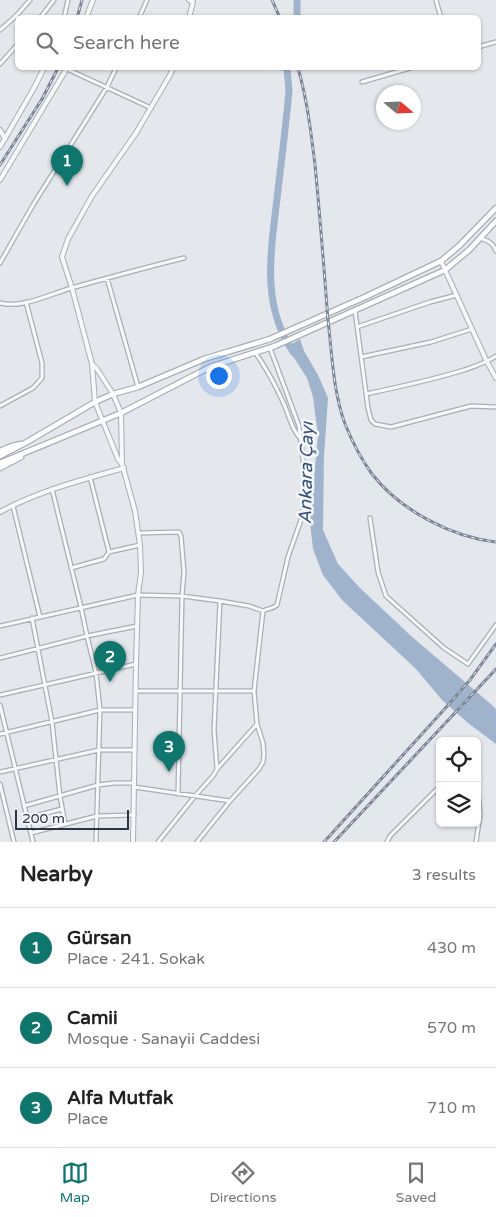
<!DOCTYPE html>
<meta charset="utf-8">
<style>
:root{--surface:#fff;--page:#f6f6f6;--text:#222;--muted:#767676;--line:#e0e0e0;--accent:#0f766e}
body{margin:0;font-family:"Varela Round",sans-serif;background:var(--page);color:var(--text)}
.controls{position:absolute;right:15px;bottom:15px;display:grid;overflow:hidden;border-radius:8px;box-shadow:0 1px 4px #0004}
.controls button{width:45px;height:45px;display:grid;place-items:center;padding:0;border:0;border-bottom:1px solid var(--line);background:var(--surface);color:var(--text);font:25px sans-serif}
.compass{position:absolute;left:376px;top:85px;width:45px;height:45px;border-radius:50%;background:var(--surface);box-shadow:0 1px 4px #0004;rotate:109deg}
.scale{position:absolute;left:15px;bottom:12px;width:114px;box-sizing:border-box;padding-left:5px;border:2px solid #2b3445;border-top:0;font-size:14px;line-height:18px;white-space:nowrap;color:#2b3445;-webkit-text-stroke:4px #f4f6f9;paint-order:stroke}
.you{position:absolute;left:218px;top:375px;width:18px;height:18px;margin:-12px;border:4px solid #fff;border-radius:50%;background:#1a73e8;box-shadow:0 0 0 8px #1a73e833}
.badge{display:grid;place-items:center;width:32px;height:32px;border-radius:50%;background:var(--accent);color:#fff;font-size:16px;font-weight:700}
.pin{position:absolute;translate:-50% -41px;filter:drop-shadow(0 1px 2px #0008)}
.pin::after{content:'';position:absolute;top:26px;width:18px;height:15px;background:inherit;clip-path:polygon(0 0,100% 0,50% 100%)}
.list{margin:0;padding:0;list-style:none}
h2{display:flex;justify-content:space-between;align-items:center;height:65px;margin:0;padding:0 20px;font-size:21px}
h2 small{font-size:16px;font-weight:400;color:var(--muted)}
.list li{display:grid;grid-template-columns:32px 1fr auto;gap:15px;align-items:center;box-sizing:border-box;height:80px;padding:0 20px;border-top:1px solid var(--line)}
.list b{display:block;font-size:19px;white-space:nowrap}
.list p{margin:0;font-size:16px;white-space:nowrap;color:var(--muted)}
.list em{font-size:16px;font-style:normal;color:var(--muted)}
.icon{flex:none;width:28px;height:28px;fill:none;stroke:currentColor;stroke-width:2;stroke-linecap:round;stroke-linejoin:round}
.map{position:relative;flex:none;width:496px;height:842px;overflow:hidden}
.search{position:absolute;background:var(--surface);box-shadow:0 1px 4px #0004;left:15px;right:15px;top:15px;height:55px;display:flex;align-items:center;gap:12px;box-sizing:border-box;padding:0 18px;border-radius:8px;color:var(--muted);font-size:19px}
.sheet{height:305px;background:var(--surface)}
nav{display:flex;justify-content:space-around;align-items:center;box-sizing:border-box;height:70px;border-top:1px solid var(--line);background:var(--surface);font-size:14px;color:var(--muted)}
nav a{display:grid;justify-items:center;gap:2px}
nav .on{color:var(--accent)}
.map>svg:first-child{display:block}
</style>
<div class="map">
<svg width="496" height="842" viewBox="0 0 496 842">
<rect width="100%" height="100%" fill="#e4e7ec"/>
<path fill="#9fb4cc" d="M300,339L304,351L318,375L328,398L324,456L323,530L338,564L359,587L410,635L493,706L496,709V744L468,723L442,700L416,669L342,600L323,575L313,549L310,522L318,435L313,397L307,378L287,347Z"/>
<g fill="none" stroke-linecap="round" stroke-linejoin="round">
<path stroke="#9fb4cc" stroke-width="7" d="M297,18V0
M287,68L289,91C286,124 282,157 278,190C272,246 259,304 294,353"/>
<defs>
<path id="minor" d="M436,0L441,18
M40,18L54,0
M64,18L68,0
M139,18L147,0
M0,30L16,16L30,0
M478,47L496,42
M0,64L18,44
M67,69L151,108
M362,82L410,68
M480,238C489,241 493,243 496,251
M0,263L33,205L107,87L116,68
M107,278L138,387
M0,303C23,309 52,293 75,287C111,277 147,267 184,258
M355,311L368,408L371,420L375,424L391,427L471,406L496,407
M357,327L430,302L457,295
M255,352C266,368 275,384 283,402C289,414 291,429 300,438
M361,357L431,342L472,329
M366,394C399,387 432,380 464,370C476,366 486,363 496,356
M0,406L33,388L42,378V363L26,302
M90,477L109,552L140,545
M52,489L81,607L87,636L96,673L100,710L96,842
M13,506L40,617
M370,518L378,572L386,596L444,648L468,664L496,625
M139,533L179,532L181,536L184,572L182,596L178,794
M71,568L104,559L109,552
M32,618L52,722L60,796L65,824
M0,626L138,595L182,596L220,601L249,606L263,611C268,608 273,609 277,605L288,557L302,517L304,497V468L299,426L270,348
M0,658L87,636L137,626
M136,691H254
M0,695L136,664
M0,705L33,842
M0,734L100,710H135
M217,769L214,730L220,601
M0,772L99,750H135
M0,784L14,842
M134,787L230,801
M24,806L98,785L114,783H134
M27,818L62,809
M31,833L97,816L134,815
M158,842L195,796L213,776L217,769L257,724
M197,842L230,801L259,769L263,762L264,754L263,743L257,724L254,691L263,611
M387,842L390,836L440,786
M476,842L480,815L477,780"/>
<path id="tertiary" d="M16,16L18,18
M86,18L93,0
M189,18L193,2L189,0
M0,130L5,139
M0,147L34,88L44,68
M0,180L67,68
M441,261L487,362L496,378
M92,364L97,369L113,394L121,413L122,464L135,511L140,545L141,572L138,595L136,664L133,842
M122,464L118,459L95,402L92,364L72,288L62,257L68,239L92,196L136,133L170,75L173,68
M0,512C39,491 81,480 124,468"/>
<path id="secondary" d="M0,451L12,446L21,444
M0,456L27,442L95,402L113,394L138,387L204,359L270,339L365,297L441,261L459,246L496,208
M0,463L121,413L210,367L275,346L445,270L469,250L496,221
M0,468L21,457"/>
</defs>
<use href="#minor" stroke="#a9aeb7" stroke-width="5.5"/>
<use href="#tertiary" stroke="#a9aeb7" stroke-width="6"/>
<use href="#secondary" stroke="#a9aeb7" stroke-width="7"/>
<use href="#minor" stroke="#f7f8fa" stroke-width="3"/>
<use href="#tertiary" stroke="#f7f8fa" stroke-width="4"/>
<use href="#secondary" stroke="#fff" stroke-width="4.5"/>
<defs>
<path id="rail" d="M272,0L280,18
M77,18L82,0
M298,68C307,99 311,132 315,165C320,216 324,268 328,320C332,354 333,391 345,424C352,441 361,459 372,474C400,510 451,537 496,542
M0,165L42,99L58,68
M324,842L441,713L470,680L496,644
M334,842L496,669"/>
</defs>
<use href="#rail" stroke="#7d8696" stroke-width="3"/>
<use href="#rail" stroke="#f4f6f9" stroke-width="1" stroke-dasharray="4" stroke-linecap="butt"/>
</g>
<g text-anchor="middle" stroke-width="5" stroke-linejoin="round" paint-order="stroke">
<g font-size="18" font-style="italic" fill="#34527a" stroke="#f4f6f9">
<text transform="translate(306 473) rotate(-89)" y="6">Ankara Çayı</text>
</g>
</g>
</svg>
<div class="controls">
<button><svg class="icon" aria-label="locate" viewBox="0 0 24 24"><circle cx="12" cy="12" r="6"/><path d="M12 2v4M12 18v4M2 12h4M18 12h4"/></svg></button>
<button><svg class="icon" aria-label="layers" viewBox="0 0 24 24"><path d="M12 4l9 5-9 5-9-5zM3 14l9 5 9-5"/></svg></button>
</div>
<svg class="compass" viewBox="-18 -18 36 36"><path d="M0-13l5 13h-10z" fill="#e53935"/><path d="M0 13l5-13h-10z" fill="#767676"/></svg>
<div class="scale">200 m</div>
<div class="you"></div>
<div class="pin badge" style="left:67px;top:186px">1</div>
<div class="pin badge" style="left:110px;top:682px">2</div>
<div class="pin badge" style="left:169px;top:772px">3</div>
<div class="search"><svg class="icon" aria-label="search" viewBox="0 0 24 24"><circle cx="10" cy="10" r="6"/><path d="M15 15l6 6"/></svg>Search here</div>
</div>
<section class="sheet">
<h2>Nearby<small>3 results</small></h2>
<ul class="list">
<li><span class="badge">1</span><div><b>Gürsan</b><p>Place · 241. Sokak</p></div><em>430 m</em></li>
<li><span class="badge">2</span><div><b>Camii</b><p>Mosque · Sanayii Caddesi</p></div><em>570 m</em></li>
<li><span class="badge">3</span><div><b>Alfa Mutfak</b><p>Place</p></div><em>710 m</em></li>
</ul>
</section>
<nav>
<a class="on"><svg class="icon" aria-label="map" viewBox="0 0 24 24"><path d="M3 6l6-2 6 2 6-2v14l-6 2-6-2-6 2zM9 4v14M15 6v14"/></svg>Map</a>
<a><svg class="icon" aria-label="directions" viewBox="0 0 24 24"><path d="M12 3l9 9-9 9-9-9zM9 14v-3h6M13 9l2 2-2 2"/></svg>Directions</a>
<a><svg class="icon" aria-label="saved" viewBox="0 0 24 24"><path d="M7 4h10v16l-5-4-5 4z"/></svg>Saved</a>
</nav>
